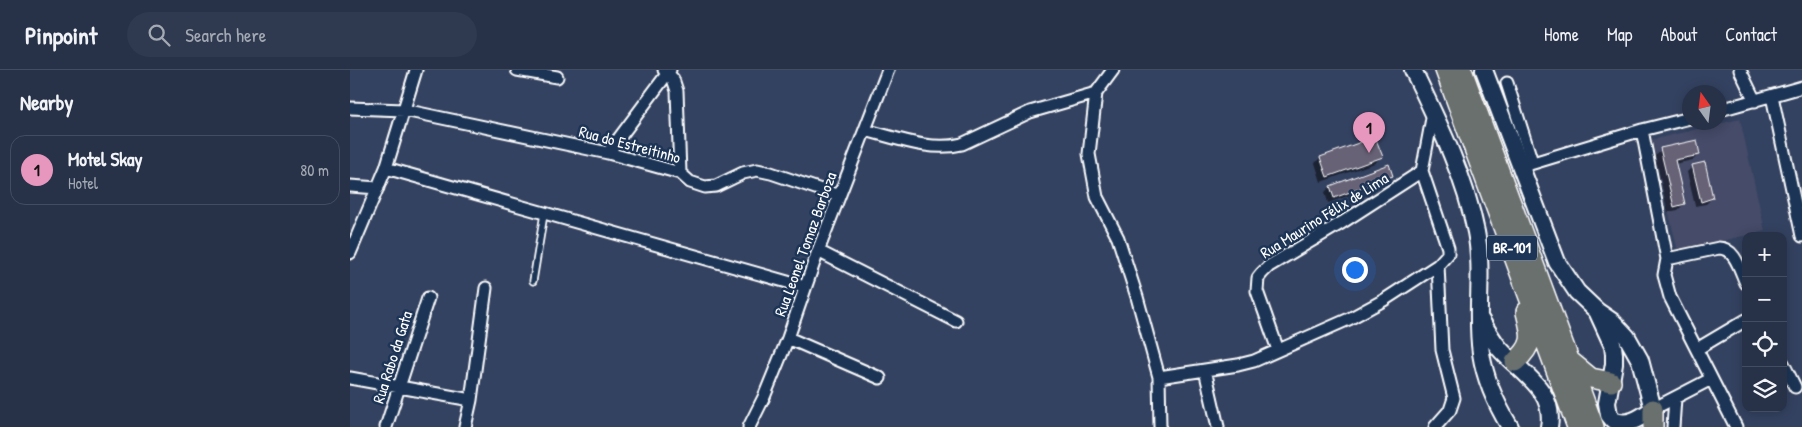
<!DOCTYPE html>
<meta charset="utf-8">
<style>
:root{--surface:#273249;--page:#2f3a50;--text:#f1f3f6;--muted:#a4aab4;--line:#434d61;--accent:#e797bd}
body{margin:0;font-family:"Patrick Hand",sans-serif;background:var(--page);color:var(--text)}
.controls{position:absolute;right:15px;bottom:15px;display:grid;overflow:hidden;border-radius:10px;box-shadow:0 2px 12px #0003}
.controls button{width:45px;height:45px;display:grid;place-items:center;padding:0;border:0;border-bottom:1px solid var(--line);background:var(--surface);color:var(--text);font:25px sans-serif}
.compass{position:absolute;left:1332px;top:15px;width:45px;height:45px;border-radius:50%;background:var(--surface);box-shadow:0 2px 12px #0003;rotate:346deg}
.you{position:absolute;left:1004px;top:199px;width:18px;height:18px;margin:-12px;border:4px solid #fff;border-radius:50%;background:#1a73e8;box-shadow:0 0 0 8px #1a73e833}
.badge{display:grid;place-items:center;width:32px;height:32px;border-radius:50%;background:var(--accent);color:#111;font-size:16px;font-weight:700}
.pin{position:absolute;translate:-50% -41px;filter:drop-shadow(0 1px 2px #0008)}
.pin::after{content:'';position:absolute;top:26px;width:18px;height:15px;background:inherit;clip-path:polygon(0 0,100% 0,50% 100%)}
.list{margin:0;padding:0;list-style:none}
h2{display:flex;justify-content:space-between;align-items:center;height:65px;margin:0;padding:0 20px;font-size:21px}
h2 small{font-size:16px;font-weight:400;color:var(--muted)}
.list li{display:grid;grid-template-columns:32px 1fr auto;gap:15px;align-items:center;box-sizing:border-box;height:70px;margin:0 10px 10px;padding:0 10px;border:1px solid var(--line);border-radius:15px}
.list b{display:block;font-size:19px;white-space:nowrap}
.list p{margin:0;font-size:16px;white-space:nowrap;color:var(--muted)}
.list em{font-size:16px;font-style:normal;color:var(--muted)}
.icon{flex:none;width:28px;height:28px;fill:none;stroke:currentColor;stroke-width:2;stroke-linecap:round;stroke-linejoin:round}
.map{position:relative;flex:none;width:1452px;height:357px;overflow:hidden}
header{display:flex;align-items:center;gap:30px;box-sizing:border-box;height:70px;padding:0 25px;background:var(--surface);border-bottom:1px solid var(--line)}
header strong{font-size:24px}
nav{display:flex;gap:28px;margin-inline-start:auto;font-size:18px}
.search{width:350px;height:45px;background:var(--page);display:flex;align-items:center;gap:12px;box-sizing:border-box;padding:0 18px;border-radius:28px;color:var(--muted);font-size:19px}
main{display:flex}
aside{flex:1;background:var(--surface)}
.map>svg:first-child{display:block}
</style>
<header>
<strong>Pinpoint</strong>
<div class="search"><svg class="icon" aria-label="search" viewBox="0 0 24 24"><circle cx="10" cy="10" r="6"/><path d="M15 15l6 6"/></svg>Search here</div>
<nav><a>Home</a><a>Map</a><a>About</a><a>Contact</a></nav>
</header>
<main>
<aside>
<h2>Nearby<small></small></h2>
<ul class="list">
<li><span class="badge">1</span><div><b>Motel Skay</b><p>Hotel</p></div><em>80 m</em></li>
</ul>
</aside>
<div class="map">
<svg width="1452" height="357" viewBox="0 0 1452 357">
<rect width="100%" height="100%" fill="#344261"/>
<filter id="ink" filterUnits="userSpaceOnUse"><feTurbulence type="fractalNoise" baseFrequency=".02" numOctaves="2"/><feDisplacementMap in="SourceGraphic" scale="10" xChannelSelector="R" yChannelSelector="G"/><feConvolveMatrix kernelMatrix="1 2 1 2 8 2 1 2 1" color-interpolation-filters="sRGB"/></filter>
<g filter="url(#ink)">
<path fill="#444c68" d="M1390,49L1415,161L1328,181L1301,70Z"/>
<path fill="#0007" d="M1024,68L1031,87L1025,93L971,112L965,93L970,88Z
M1311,80L1349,84L1343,90L1325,94L1334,134L1328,140L1318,142L1305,85Z
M1343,96L1362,128L1356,134L1345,136L1337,102Z
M1042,106L1036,112L978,133L975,122L980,117Z"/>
<path fill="#686277" stroke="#fff" d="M1025,67L1033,87L977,107L970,87Z
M1347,70L1350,85L1325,90L1335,134L1324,137L1310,78Z
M1355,92L1363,128L1351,132L1342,95Z
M1039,94L1043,106L984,128L980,116Z"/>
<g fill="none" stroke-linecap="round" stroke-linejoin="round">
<defs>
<path id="service" d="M183,211L194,144"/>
<path id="minor" d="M167,0L207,7
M314,0L323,9L327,21L330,103
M1390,0L1405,31
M1157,13L1182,92
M746,23L739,84L747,127L768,168L787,227L809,307L810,357
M1422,26L1452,166
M0,38L54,40L258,83L330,103L340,112L355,117L366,116L393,103L407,100L421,103L489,126
M1370,40L1452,17
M515,60C547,68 580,82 612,74L680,42L746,23L763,0
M1292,60L1317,189L1314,205L1320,227L1386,357
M258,83L320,0
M1170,97L1292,60L1340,48
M36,98L455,217
M0,116L28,118
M468,181L606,251
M0,183L36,98L66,0
M1317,189L1369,178C1385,178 1390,200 1396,213
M438,268L530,308
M1347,279L1396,250
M928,280L907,221L908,208L912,203L919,196L993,152L1072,101L1083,43
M1433,293L1445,317
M855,300L868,357
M809,307L888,295L904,291L999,249L1034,230L1088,195L1098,184V178L1072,101
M0,308L121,330
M1303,339L1361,309
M36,357L78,228
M115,357L121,330L136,218
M399,357L414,327L438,268L468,181L538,0
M1085,357L1100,340L1104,328L1092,280L1088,195
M1323,357L1325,328"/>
<path id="secondary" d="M1063,0C1088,52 1115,106 1126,162C1134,203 1125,243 1131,283C1135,309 1146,334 1160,357
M1134,0L1207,192L1227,222L1247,241L1263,252L1277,267L1290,290L1303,339C1290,348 1278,357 1263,350L1259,345L1257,333L1264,294V284L1263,276L1247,241
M1130,249C1136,259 1142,269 1149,278C1170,303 1206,319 1199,357"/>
<path id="trunk" d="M1095,0L1227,357
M1112,0L1244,357
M1219,290L1241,308L1261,312
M1165,292C1185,274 1182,266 1176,242
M1303,339V357"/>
</defs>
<use href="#service" stroke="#fff" stroke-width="9"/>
<use href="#minor" stroke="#fff" stroke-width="15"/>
<use href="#secondary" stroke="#fff" stroke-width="20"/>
<use href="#trunk" stroke="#fff" stroke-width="22"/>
<use href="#service" stroke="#1d3557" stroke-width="5.5"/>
<use href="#minor" stroke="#1d3557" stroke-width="11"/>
<use href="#secondary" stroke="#1d3557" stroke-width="16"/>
<use href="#trunk" stroke="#6b706d" stroke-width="19"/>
</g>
</g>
<g text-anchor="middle" stroke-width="5" stroke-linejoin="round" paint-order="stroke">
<rect fill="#1d3557" stroke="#bbc2cd" stroke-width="1" x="1137" y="165.5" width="50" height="25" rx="4"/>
<g font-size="15" font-weight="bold" fill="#fff">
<text x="1162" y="183">BR-101</text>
</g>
<g font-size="16" fill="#fff" stroke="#1d3557">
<text transform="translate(280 74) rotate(15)" y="6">Rua do Estreitinho</text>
<text transform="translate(974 145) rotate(-32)" y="6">Rua Maurino Félix de Lima</text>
<text transform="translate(455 174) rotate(-70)" y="6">Rua Leonel Tomaz Barboza</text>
<text transform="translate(42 287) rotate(-72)" y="6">Rua Rabo da Gata</text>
</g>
</g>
</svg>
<div class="controls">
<button>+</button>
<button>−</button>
<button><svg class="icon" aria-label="locate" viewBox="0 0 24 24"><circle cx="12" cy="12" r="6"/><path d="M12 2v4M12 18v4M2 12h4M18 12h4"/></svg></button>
<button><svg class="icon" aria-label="layers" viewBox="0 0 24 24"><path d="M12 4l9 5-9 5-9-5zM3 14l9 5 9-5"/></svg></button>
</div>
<svg class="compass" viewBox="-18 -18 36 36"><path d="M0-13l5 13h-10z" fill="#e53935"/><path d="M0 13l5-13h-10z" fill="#a4aab4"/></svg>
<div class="you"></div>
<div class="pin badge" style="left:1019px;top:83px">1</div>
</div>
</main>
